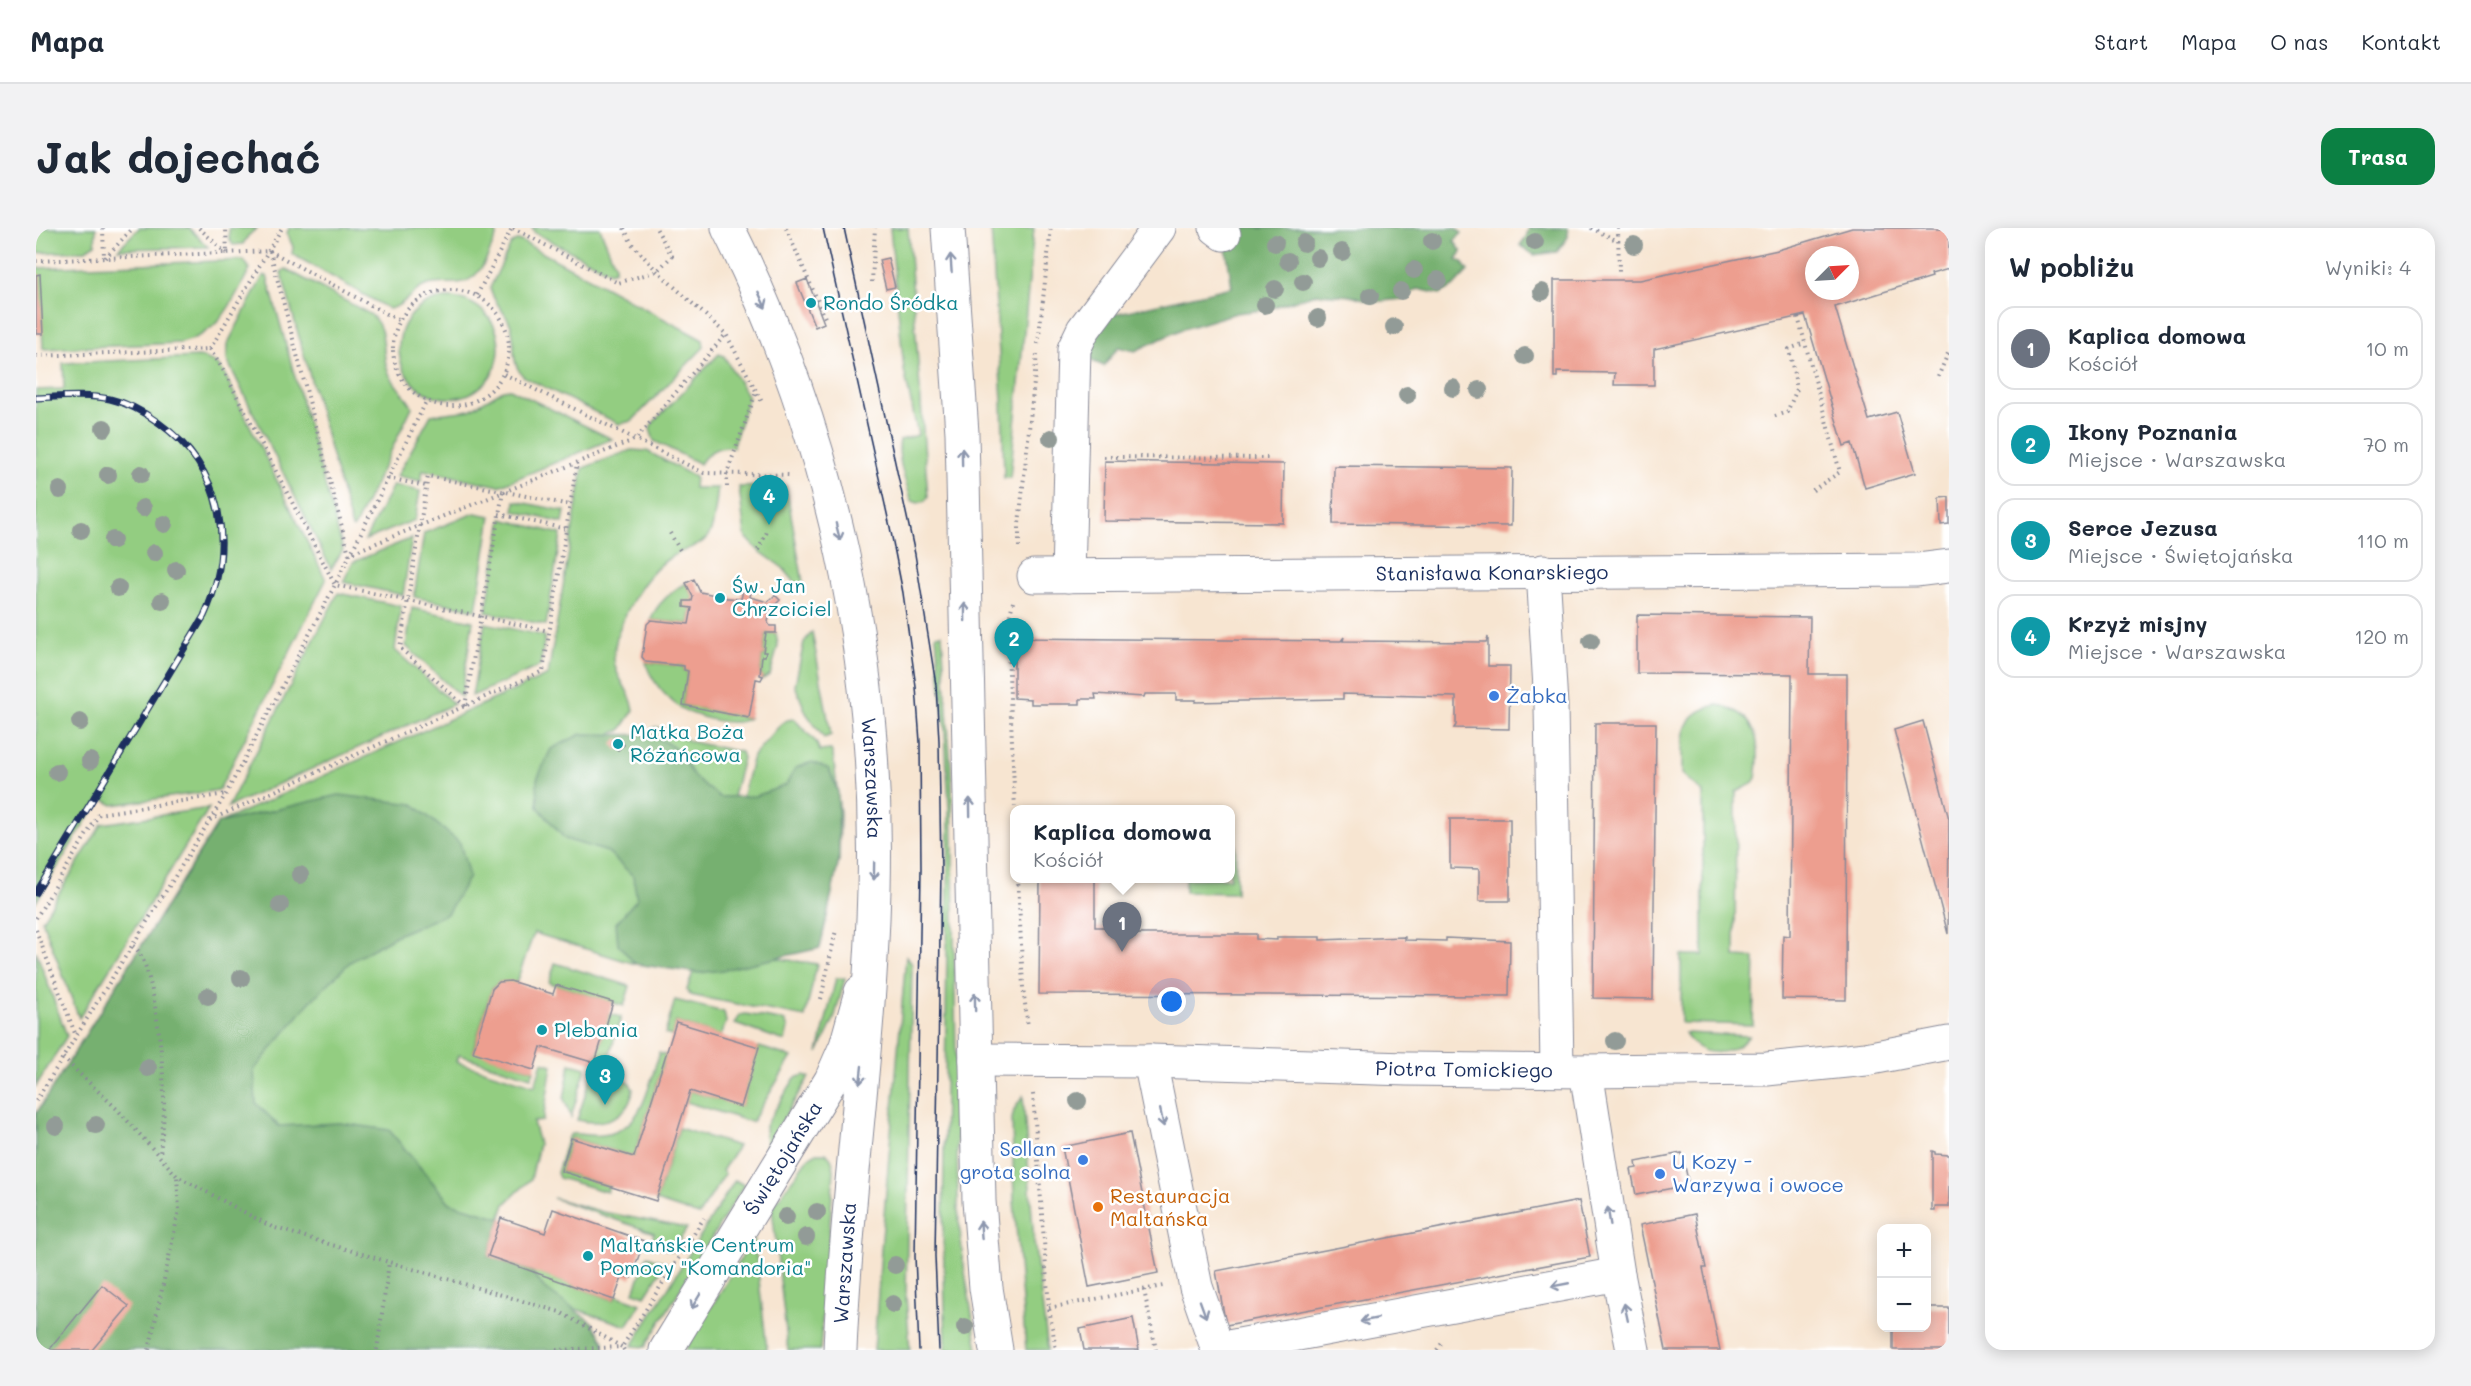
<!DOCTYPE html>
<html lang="pl">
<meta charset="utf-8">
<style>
:root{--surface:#fff;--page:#f2f2f3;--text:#1f2937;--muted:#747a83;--line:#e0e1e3;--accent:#0b8043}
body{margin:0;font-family:Mali,sans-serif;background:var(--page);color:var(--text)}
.controls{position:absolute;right:18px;bottom:18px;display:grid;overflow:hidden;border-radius:12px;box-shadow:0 3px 15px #0003}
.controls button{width:54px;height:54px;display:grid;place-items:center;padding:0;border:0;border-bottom:2px solid var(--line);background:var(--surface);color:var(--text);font:30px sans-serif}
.compass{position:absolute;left:1769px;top:18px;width:54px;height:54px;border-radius:50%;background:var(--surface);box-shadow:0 3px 15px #0003;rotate:66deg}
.you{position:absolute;left:1136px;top:774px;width:21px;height:21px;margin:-15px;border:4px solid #fff;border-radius:50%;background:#1a73e8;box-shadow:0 0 0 9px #1a73e833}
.badge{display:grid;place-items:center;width:39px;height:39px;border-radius:50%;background:var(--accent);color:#fff;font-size:20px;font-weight:700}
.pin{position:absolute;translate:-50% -50px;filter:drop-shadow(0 2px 3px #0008)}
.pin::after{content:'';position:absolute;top:32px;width:21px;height:18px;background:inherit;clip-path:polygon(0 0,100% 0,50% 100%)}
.popup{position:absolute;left:974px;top:577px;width:225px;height:78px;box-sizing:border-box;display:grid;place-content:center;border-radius:12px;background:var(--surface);filter:drop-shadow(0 2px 4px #0005);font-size:20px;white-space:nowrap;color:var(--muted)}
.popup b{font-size:22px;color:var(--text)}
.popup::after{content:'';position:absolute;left:50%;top:100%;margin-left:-12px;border:12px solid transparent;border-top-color:var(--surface)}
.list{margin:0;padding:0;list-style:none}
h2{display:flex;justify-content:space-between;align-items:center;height:78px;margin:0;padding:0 24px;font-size:26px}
h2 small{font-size:20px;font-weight:400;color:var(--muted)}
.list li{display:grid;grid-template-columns:39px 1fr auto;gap:18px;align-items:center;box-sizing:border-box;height:84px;margin:0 12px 12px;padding:0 12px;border:2px solid var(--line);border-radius:18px}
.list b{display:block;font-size:22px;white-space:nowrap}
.list p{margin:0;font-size:20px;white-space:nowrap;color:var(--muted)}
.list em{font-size:20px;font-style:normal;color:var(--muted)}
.map{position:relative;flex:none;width:1913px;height:1122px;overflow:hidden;border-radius:18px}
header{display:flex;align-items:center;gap:36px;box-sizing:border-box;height:84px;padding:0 30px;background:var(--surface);border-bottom:2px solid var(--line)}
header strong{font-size:28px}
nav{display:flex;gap:33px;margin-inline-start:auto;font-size:21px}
.intro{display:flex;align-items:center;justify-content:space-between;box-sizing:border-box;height:144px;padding:0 36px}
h1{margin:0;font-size:42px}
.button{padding:15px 27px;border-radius:18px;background:var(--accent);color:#fff;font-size:21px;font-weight:700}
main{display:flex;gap:36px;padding:0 36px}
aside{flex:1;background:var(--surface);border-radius:18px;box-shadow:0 3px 15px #0003}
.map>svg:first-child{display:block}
</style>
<header>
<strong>Mapa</strong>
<nav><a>Start</a><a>Mapa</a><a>O nas</a><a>Kontakt</a></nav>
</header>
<div class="intro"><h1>Jak dojechać</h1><a class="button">Trasa</a></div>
<main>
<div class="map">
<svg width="1913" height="1122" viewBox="0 0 1913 1122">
<rect width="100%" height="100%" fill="#fff"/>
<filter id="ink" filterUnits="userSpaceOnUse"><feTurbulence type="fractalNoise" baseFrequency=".0167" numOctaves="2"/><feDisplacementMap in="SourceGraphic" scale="12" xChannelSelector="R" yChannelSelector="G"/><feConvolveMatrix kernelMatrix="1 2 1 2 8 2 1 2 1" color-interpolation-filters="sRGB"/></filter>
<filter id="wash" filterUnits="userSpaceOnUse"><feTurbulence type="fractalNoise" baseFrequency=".008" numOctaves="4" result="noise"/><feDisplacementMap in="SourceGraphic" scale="24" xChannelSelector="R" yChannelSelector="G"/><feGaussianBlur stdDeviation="1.35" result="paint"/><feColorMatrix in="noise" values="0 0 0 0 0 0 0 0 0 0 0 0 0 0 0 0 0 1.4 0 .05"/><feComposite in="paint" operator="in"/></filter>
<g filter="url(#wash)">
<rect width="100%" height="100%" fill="#f7e5d1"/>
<path fill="#93cd81" stroke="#577e70" stroke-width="1.5" d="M0,0H60L59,16L48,23L0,25Z
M103,0H153L172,19L82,21Z
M193,0H221L212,8L207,16L197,17L193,10Z
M253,0H458L461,7C452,25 446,53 422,55C410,56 400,54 389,58C376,63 367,79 353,81L256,26L257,19L251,5Z
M496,0H564L579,37V42L574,44L499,5Z
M854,0H872L892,269L889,273L882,275L876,273C870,256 860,229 864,212L882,207L868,142Z
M955,0H998L974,250H968L966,172Z
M480,13H485L667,112L668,119L596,193L583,196L488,149C473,135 481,116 475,98C470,84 457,75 454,60L475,16Z
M208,32L214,41C195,75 186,104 145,115L7,121L4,47H0V40Z
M250,41L334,86C353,102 344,122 352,143C357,157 370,166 376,179L318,300H316L245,44Z
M227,48H231L307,322L295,341L191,132L192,115Z
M363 120a50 50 0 1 1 100 0a50 50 0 1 1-100 0Z
M683,126L688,128L712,169L697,219C682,218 672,223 664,236L618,213L614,201L616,196Z
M163,129C175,131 181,135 188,145L290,352L183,562L77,577L64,570L0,674V162L28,161L27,135Z
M474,161L576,211L463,258L387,242L385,253L361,248L395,187L434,182L467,162Z
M595,222L611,223L659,249L658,260H682C680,272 679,295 674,305C666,320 647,320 635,329C607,347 578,397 578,431C579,450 596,464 598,482L584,503L577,504L571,509L596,514L619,499L626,500L656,514L705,524L707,530L665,692L614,730L599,736L498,705L480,755L463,754L456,761L437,823L498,842L495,849L423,827L421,834L499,858L506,834L516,837L507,893L497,894L503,916L495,951L469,976L452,1027L578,1072L580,1067L605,1076L591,1098L528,1077L0,1122V886L182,595L512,447L547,240Z
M357,257L384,263L379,292L329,312Z
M750,258L768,360L762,358L747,340L722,322L709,308L703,259Z
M479,273L529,283L527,295L478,283Z
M439,285L455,288L440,382L378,369L388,305Z
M466,291L525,306L510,397L450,384Z
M376,310L367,367L307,354L317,334Z
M650,355L657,369L656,373H648L656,380L653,396L615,392C619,377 637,362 650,355Z
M302,365L365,378L359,422L418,476L192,579Z
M376,380L437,393L425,469L370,418Z
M449,395L509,408L504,438L436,468Z
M776,404L795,507L788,510L770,485L759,457L768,414Z
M730,405H740L742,418L734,447L725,452L726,448L724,447L726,428H729L730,425L727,424Z
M906,406L916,556L922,981L927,1032L942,1122H910L907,1000L913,582L909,501L900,407Z
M610,434L648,438V442L652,443L647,477L713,490C699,501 655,488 642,478C629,469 612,448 610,434Z
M1681,477C1721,483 1726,516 1720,550L1716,556L1700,564L1699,729L1719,730L1717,797L1645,795V727H1667V565L1646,546C1646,513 1642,485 1681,477Z
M758,491L780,514L784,523L795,522L797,527L804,585L803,632L784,720L673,694L717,528L746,495L751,492Z
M173,580L43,790L6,692L66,596Z
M1194,597H1199L1200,665L1149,664V651L1194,650Z
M680,722L781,736L769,789L654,767L651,762L662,729Z
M0,723L31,808L0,858Z
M870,728L876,736L871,1015L870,1068L874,1122H838L845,1022Z
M519,735L594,758L588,778L513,755Z
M800,750L809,751L798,791L782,825Z
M639,772L688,784L690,794L685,808L640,794L636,808L629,806Z
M573,786L585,789L572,832L559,835Z
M710,786L749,793L752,800L749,813L699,796L704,787Z
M1649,805L1713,808C1696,829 1664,832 1649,805Z
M723,819L756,829L716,894L650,874L654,863L705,878Z
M623,825L630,827L598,929L535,910L525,943L573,958L571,964L523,950L521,945L532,909L535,906C546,905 556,909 567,907C608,902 613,857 623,825Z
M534,836L550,840L535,889L528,871Z
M557,843L592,853L597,861C594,890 566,898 541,892Z
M768,847L773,849L730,919L729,898L759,850Z
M987,868L998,1013L1012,1122H990L978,973L976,891L978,882Z
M643,900L702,918L686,943L689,946L663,987L620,973Z
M781,925H790L796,932L798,942L784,1122H752L736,980L772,930Z
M699,952L708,957L609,1119L596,1118Z
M517,970L567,984L651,1000L637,1023L615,1016L618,1005Z
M718,1009L731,1122H649Z
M611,1028L630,1035L609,1068L598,1064Z"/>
<path fill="#76b06f" stroke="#487066" stroke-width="1.5" d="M1187,0H1419L1426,5L1418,13L1426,24L1421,31L1426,34L1432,43L1417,59L1404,66L1382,61L1366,71L1337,74L1318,68L1280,66L1227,82L1200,85L1144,102L1099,123L1082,119L1068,138L1049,130L1070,88L1196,59Z
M1493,0H1532V9L1521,24L1498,27L1484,17L1490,9Z
M545,506L617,507L642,522L659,550L684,569L720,568L750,557L759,540L776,534L793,541L802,564L803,632L784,720L687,742L663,745L599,736L582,716L580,695L601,671L597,648L572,624L529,611L502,579L501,551L515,521Z
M303,567L377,576L424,615L433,649L411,686L361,707L314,734L273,775L218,842L220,875L243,898L304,895L353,902L414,975L465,990L452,1028L495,1043L509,1061L556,1094L568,1113V1122H0V886L182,595Z"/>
<g id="blocks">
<path fill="#ed9e8f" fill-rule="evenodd" d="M1816,0H1913V41L1895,46L1896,49L1799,79L1833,192L1861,184L1879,245L1829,260L1816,215L1808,218L1769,87L1618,121V157H1578L1579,145L1521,144V149H1518V52H1604L1742,22ZM1778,27H1814V63H1778Z
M852,30L859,59L850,61L843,32Z
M4,46L7,106H0V47Z
M771,51L788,95L779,99L761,55Z
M1069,233L1248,236L1247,295L1068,293Z
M1298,238L1476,240L1475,298L1297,296Z
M1913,269V296L1905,297L1904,270Z
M658,351L664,364L680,367L679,369L705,371L707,362L715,364L714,369L732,374L739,367L744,372L734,382L732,395L734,398H740V405H730L727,424H730L729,428H726L724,447L727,448L725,452L720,451L713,490L647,477L652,443L648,442V438L610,434L606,429L611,396L615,392L653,396L656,380L648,379V373H656L657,369L650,355Z
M1601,387L1774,389L1773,446H1811L1810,772L1746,771L1747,707L1754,708L1756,446L1601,445Z
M1308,409L1307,413L1450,414L1452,409V438H1474L1473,501L1418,500L1420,497V469L1307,466V471H1305L1159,474L1160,472H1140V466H1109L1108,469L1059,466L1060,471H1044V476H995V471L978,470V410L1305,413Z
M1887,493L1913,591L1912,706L1858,502Z
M1559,495H1620L1617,771L1557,770Z
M582,510L588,517L582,522L576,516Z
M1414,591H1474V673H1443V641L1414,640Z
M1004,651H1059V699H1081V706H1220V711L1241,712V709H1284V712L1369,709V712L1410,713V710L1474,713L1473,768L1003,766Z
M474,753L517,766L520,757L577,774L559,835L505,819L498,842L437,824L456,761L463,754Z
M640,794L723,819L705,879L654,863L620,973L525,943L535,910L598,929Z
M1094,905L1122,1045L1053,1059L1026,919Z
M1896,923L1899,924V926L1913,927V979H1899V983H1896Z
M1646,925L1653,957L1600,967L1595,941L1601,940L1600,934Z
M1543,973L1554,1029L1190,1097L1180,1043Z
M517,981L608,1013L595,1050L587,1047L578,1072L452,1028L465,990L509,1005Z
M1659,986L1670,1040H1667L1684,1122H1630L1604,997Z
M66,1057L93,1078L56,1122H13Z
M1890,1080H1913V1122H1857V1100H1890Z
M1097,1090L1103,1122H1048L1044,1101Z"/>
</g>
</g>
<g filter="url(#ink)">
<use href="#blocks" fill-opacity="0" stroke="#898a98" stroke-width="1.5"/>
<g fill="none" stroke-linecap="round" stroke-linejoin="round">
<defs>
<g id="minor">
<path d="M1180,0L1188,6"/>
<path d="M1507,343L1515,477L1521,841"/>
<path id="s1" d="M998,348L1881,342L1913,338"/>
<path d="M1032,348L1038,121L1047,102L1123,0"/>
<path id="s2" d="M940,832L1114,833L1371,841L1550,843L1731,841L1830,831L1913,815"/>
<path d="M1114,833L1160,1059L1182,1122"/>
<path d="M1550,843L1582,1046L1597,1122"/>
<path d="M1182,1121L1582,1046"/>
<path id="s3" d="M630,1122L795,852L810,818L825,764"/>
</g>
<g id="major">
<path id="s4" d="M692,0C795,206 844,433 838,662C834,816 810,968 804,1122"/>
<path d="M912,0L926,205L943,973L950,1060L960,1122"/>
</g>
</defs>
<use href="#minor" stroke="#898a98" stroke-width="35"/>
<use href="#major" stroke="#898a98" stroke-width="35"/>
<path stroke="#898a98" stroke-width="4" stroke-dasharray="1.5 4.5" stroke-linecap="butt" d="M67,0L68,30
M163,0L191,26L190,0
M477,0L582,55L621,43L636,28L620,0
M588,0L596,16L621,43L690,106L727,176
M750,0L790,92
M1555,0L1582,13
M1582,0L1583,44
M234,23L313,326L600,211L690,106
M69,30L97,0
M0,33L234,23L364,93
M836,54L839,0
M357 120a58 58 0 1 1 116 0a58 58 0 1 1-116 0Z
M441,67L476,0
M1762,89L1804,244L1774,264
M1002,116L1015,0
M174,121L189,145L299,357L513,403
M174,121L246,0
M0,128L174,121
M468,146L668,245L753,247
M1902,149L1913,123
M1739,188L1751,184L1761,161L1753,121L1769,115
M1068,229L1232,230
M352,250L390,258
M691,259V245L720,164
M463,286L530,301
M634,305L645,324
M983,319V296L1001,126
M722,322L732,302
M977,374L971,400L979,582
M429,478L364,420L392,248L534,277
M429,478L467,264
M174,592L507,443L541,235
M982,650L987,760L992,799
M0,690L63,586L190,566
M0,702L40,808
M97,718C119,730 129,850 128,878C128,894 125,911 124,928
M785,771L800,702
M27,830L81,881L141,948L236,999L353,1034
M997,866L1013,1080L1020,1122
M0,873L190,566L299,357L390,174
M1108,1062L1120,1122
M1013,1080L1127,1058
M113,1122L143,982L141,948
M341,1122L353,1034L524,1084L586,1119
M520,1122L586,1119
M588,1122L586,1119L668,990
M1401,1122L1407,1114"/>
<use href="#minor" stroke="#fff" stroke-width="33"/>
<use href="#major" stroke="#fff" stroke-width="33"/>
<path stroke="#1b2f5e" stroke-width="1.5" d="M787,0L854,299L867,365L880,459L884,514L885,641L879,1028L883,1122
M808,0L879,326L900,457L903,513L905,641L899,1028L903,1122"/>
<defs>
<path id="rail" d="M0,170C24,169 50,166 74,171C92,175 108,184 123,195C188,241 200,318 168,388L0,665"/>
</defs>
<use href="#rail" stroke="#1b2f5e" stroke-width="7"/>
<use href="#rail" stroke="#fff" stroke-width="4.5" stroke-dasharray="14" stroke-linecap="butt"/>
</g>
<g fill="#929b97">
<circle cx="1396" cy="13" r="9"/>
<circle cx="1499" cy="14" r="9"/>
<circle cx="1239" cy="15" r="9"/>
<circle cx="1268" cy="15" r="9"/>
<circle cx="1598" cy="17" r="9"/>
<circle cx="1306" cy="24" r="9"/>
<circle cx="1282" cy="30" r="9"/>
<circle cx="1252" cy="33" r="9"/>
<circle cx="1378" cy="42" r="9"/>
<circle cx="1402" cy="52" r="9"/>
<circle cx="1267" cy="54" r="9"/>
<circle cx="1239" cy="61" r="9"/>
<circle cx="1365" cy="63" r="9"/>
<circle cx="1506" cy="64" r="9"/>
<circle cx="1334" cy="68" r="9"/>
<circle cx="1229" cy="77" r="9"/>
<circle cx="1282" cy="90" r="9"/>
<circle cx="1358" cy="99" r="9"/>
<circle cx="1489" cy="128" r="9"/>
<circle cx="1417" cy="160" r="9"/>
<circle cx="1443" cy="162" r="9"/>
<circle cx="1371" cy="167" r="9"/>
<circle cx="68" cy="200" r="9"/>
<circle cx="1015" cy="210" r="9"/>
<circle cx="105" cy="246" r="9"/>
<circle cx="72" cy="247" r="9"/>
<circle cx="24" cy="262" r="9"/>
<circle cx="107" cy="280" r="9"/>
<circle cx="128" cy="296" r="9"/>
<circle cx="45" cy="302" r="9"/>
<circle cx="77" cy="312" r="9"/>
<circle cx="118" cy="325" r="9"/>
<circle cx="140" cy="342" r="9"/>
<circle cx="82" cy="360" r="9"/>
<circle cx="126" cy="373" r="9"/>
<circle cx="1555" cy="413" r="9"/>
<circle cx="44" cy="494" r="9"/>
<circle cx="54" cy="533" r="9"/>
<circle cx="21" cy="544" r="9"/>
<circle cx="264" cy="647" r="9"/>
<circle cx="244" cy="677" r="9"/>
<circle cx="205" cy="750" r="9"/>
<circle cx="172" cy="768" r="9"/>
<circle cx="1579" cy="813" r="9"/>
<circle cx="112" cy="840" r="9"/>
<circle cx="1042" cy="873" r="9"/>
<circle cx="60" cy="897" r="9"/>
<circle cx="20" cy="898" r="9"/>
<circle cx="781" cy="984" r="9"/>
<circle cx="750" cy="989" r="9"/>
<circle cx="770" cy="1009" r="9"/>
<circle cx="859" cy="1037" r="9"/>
<circle cx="857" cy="1076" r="9"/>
<circle cx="929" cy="1099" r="9"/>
</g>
<defs><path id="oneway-shaft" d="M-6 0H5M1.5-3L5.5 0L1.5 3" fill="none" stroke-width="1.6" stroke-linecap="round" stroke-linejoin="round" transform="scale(1.5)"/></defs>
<g stroke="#8d97ae">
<use href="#oneway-shaft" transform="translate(915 35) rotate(-94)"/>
<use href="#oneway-shaft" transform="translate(726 72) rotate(66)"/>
<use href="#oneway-shaft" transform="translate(926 229) rotate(-91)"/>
<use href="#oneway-shaft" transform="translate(802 304) rotate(76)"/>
<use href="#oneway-shaft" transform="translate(929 384) rotate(-91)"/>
<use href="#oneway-shaft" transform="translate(934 579) rotate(-91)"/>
<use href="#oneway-shaft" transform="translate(838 643) rotate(91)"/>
<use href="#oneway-shaft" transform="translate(939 774) rotate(-91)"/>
<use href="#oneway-shaft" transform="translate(825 847) rotate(96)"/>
<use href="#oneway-shaft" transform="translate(1126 890) rotate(78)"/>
<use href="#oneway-shaft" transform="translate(1573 988) rotate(-99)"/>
<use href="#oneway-shaft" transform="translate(945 1002) rotate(-94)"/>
<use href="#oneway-shaft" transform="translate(1524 1057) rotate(169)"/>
<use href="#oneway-shaft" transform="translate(660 1073) rotate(121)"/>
<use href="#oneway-shaft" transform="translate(1167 1081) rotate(70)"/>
<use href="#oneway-shaft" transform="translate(1590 1084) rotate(-102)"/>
<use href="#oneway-shaft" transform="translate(1333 1092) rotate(169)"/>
</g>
</g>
<g fill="#0f9aa8" stroke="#fff" stroke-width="2">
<circle cx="775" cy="75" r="6"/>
<circle cx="684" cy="370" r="6"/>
<circle cx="582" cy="516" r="6"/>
<circle cx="506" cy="802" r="6"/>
<circle cx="552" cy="1028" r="6"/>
</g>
<g fill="#3f7fe0" stroke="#fff" stroke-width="2">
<circle cx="1458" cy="468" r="6"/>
<circle cx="1047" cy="932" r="6"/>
<circle cx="1624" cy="946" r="6"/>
</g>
<circle fill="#e8710a" stroke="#fff" stroke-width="2" cx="1062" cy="979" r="6"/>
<g text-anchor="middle" stroke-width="5" stroke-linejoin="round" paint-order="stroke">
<g font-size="20" fill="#0d838f" stroke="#fff" text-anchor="start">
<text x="787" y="82">Rondo Śródka</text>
<text x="696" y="365">Św. Jan<tspan x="696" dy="23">Chrzciciel</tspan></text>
<text x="594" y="511">Matka Boża<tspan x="594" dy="23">Różańcowa</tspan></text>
<text x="518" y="809">Plebania</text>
<text x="564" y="1024">Maltańskie Centrum<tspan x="564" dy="23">Pomocy "Komandoria"</tspan></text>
</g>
<g font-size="20" fill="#1b2f5e" stroke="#fff">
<text dy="7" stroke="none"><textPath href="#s1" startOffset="458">Stanisława Konarskiego</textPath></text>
<text dy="7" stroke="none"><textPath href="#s4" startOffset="573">Warszawska</textPath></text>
<text dy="7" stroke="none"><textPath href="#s2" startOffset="488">Piotra Tomickiego</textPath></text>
<text dy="7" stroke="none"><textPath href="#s3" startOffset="225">Świętojańska</textPath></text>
<text transform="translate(809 1035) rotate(-86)" y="7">Warszawska</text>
</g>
<g font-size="20" fill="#366cbe" stroke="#fff" text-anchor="start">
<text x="1470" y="475">Żabka</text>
<text x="1035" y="928" text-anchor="end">Sollan -<tspan x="1035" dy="23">grota solna</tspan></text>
<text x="1636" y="941">U Kozy -<tspan x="1636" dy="23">Warzywa i owoce</tspan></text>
</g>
<g font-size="20" fill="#c56008" stroke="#fff" text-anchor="start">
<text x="1074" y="975">Restauracja<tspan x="1074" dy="23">Maltańska</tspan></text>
</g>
</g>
</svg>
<div class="controls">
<button>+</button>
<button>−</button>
</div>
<svg class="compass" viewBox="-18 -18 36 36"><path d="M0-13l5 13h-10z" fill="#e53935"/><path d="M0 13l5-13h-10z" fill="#747a83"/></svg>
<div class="you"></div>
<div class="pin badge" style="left:1086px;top:724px;background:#6b7280">1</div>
<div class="popup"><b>Kaplica domowa</b>Kościół</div>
<div class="pin badge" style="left:978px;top:440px;background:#0f9aa8">2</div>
<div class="pin badge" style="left:569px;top:877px;background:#0f9aa8">3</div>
<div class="pin badge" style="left:733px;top:297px;background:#0f9aa8">4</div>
</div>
<aside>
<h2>W pobliżu<small>Wyniki: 4</small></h2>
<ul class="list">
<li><span class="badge" style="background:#6b7280">1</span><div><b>Kaplica domowa</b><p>Kościół</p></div><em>10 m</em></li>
<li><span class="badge" style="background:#0f9aa8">2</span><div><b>Ikony Poznania</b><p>Miejsce · Warszawska</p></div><em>70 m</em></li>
<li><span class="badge" style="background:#0f9aa8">3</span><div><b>Serce Jezusa</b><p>Miejsce · Świętojańska</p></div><em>110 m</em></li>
<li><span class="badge" style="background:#0f9aa8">4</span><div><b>Krzyż misjny</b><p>Miejsce · Warszawska</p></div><em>120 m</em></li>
</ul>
</aside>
</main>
